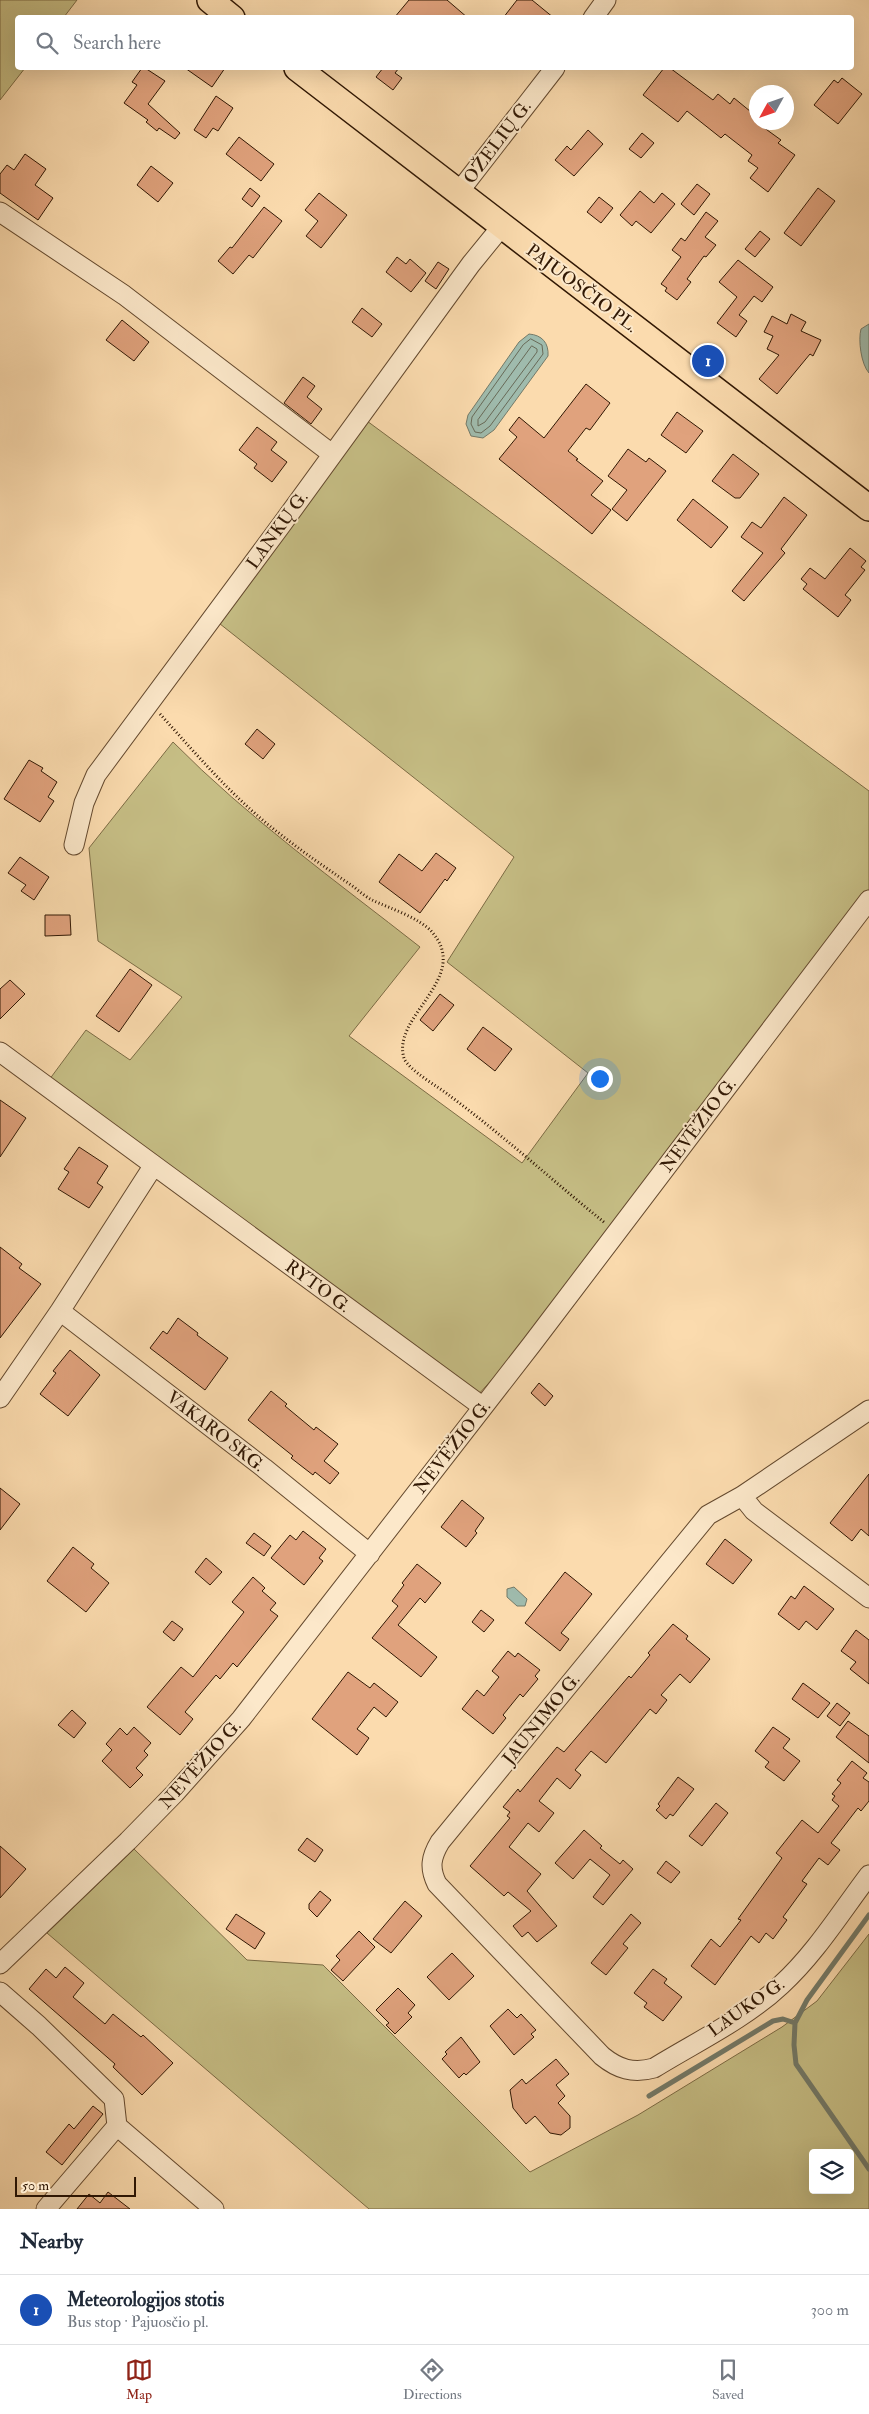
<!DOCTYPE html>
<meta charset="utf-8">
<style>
:root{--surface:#fff;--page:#f6f6f7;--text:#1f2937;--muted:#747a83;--line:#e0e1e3;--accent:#8f2418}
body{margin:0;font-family:"IM FELL Double Pica",serif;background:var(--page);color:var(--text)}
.controls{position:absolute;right:15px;bottom:15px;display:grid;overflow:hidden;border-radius:5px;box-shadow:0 5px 20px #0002}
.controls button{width:45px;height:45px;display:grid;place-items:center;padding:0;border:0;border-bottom:1px solid var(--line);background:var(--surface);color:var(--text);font:25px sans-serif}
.compass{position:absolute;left:749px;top:85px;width:45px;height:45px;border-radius:50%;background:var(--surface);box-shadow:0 5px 20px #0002;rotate:230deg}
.scale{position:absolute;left:15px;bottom:12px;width:121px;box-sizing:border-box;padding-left:5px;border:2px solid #311804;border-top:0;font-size:14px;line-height:18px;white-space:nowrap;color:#311804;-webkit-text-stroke:4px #fce8ca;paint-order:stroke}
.you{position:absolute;left:599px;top:1078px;width:18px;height:18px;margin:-12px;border:4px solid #fff;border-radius:50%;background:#1a73e8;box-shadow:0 0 0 8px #1a73e833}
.badge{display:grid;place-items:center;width:32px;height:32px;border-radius:50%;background:var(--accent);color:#fff;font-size:16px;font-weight:700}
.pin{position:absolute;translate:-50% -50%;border:2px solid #fff;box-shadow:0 1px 5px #0006}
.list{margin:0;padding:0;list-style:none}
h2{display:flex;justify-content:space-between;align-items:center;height:65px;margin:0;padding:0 20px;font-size:21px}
h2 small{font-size:16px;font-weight:400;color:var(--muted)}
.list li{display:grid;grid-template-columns:32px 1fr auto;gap:15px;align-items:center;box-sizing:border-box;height:70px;padding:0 20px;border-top:1px solid var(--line)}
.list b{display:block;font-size:19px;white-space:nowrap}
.list p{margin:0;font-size:16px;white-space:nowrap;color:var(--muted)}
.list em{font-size:16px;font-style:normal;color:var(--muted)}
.icon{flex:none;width:28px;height:28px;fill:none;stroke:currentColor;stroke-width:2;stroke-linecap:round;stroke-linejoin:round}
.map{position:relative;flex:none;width:869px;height:2209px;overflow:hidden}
.search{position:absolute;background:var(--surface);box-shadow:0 5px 20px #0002;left:15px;right:15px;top:15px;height:55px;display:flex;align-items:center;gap:12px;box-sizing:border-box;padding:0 18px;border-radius:5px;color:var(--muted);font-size:19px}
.sheet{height:135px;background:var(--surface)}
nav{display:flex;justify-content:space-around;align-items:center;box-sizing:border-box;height:70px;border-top:1px solid var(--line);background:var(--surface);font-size:14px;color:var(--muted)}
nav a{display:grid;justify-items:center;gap:2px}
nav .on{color:var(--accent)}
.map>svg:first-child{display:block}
</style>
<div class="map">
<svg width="869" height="2209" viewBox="0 0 869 2209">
<rect width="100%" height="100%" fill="#fbdbae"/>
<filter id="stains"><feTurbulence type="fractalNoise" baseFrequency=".004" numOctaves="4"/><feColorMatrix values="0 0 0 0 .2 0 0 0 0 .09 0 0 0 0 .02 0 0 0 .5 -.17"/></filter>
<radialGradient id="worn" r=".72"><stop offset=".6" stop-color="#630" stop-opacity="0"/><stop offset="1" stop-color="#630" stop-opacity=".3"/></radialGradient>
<path fill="#c6be85" stroke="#7c6b44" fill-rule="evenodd" d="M0,0H77L64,17L18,18V68H25L0,100Z
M367,421L869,791V900L526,1342L477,1396L49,1080L86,1030L130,1060L182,997L98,941L89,848L173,742C248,818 336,881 420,947L349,1036L522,1163L588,1073L447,962L514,857L210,616Z
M134,1849L247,1960L323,1965L530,2172L638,2115L782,2027L817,2001L869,1934V2209H369L47,1933ZM813,2153H850V2190H813Z"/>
<path fill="#9fbbad" stroke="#737a69" d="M869,324V373C861,364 858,340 861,329Z
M529,334C542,335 549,343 548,356L494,430L483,438L471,436L466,424L468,415L519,342Z
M514,1587L527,1599L525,1606H517L507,1597V1589Z"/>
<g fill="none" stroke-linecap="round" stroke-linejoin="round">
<path stroke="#686a58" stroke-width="1" d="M531,339L542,345L543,354L490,426L481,433L475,432L471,424L472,417L523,345Z
M532,346L537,349V352L485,422L478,426V420Z"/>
<path stroke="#737a69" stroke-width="5" d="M869,1915L807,2000L795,2023L794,2045L796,2064L869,2169
M649,2096L773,2021L783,2019L795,2023"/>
</g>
<path fill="#e0a27d" stroke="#311804" d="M409,0H447L468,18H394Z
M517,0H532L554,18H503Z
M142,68H145L165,81L148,104L180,133L175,139L159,128L157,131L146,122L148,120L124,103L137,85L132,82Z
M185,68H225L212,87Z
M383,68H399L395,73L402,78L393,90L376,77Z
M664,68H670L713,100L718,94L730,104L734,98L756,116V122L781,140L778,143L795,155L768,192L750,178L758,168L748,161L752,155L725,134L721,138L687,111L678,122L643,95Z
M842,78L862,94L838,124L814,105L834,80L838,83Z
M216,96L233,108L218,131L213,128L206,138L194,130Z
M588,130L603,144L574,176L555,160L567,146L571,150Z
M642,133L654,143L641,158L629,149Z
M239,137L274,164L261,181L226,154Z
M25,154L46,169L35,185L53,198L38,220L0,193V174L7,165L14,170Z
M151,166L173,183L158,202L137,185Z
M697,184L710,194L694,215L681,204Z
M250,188L260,196L252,207L242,199Z
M818,188L835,201L801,246L784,233Z
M640,191L654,203L662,193L675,204L651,233L636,221L632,226L620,215Z
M319,193L347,215L321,248L306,236L318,221L305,210Z
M599,197L613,208L601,223L587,212Z
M264,207L282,221L253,258L249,255L233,274L218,261L230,247L232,248Z
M706,212L718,221L705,237L716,245L706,257L704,256L687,279L691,282L677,300L665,291L667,288L661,284L681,257L672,250L681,238L685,241Z
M760,231L770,239L755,257L745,249Z
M397,257L406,264L410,259L426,273L411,292L386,272Z
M738,260L773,287L762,302L754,296L739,315L747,321L736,337L717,323L737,297L719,282Z
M438,262L449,269L436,289L425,281Z
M362,308L382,324L372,337L352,322Z
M791,314L806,322L801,331L821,340L813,356L810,354L777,394L759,379L779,355L767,349L773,336L764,332L772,316L787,324Z
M122,320L149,342L134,361L106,340Z
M303,377L315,386L307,397L322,409L311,424L284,403Z
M586,384L610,403L590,430L586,428L568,451L578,459L576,460L603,481L591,495L611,510L592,534L499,459L517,437L509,430L519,417L544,438Z
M677,412L703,431L686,453L661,435Z
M257,427L277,442L271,450L287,462L272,482L254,468L257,464L239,450Z
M628,449L646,462L649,458L666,471L627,521L612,509L627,490L608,476Z
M733,454L759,474L740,498H735L712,481Z
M784,497L807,515L781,549L785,553L744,601L732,591L763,553L741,537L752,522L761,528Z
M693,499L728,527L711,548L677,520Z
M850,548L866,561L861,567L865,570L845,595L851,600L838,617L803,589L807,584L801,579L810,568L825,579Z
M257,729L275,744L263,759L245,744Z
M29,760L43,768L41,771L57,782L48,797L54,801L40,822L4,799Z
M436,853L456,868L447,881L445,879L420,913L379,882L399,854L422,871Z
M20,857L49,877L34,900L21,891L26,885L8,873Z
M45,915H70L71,935L45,936Z
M130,969L152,985L119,1032L96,1016Z
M10,980L25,994L0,1019V989Z
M440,994L454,1005L433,1031L420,1020Z
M483,1027L512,1049L495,1071L467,1049Z
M0,1100L26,1118L0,1157Z
M79,1147L108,1166L97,1183L103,1187L89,1208L58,1189L69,1172L64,1169Z
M0,1247L22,1264L19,1268L41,1284L0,1338Z
M178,1318L198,1333L197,1335L228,1358L205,1390L150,1348L163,1331L167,1334Z
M70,1350L100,1375L68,1416L40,1394L56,1373L53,1371Z
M539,1383L553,1396L545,1406L531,1393Z
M271,1391L287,1404L285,1406L314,1430L316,1427L338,1444L324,1461L339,1473L330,1484L315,1472L313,1475L291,1458L293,1456L248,1420Z
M869,1474V1536L861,1529L852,1541L830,1523Z
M0,1488L20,1504L0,1530Z
M462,1500L484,1518L475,1531L477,1533L466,1547L441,1527Z
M303,1531L326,1549L319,1558L323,1561L304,1585L271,1558L290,1535L296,1540Z
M254,1533L271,1546L264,1556L246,1543Z
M725,1539L752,1560L733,1584L706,1564Z
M73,1547L94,1564L91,1568L109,1583L86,1612L47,1581Z
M206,1558L222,1572L210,1585L195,1572Z
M417,1564L441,1583L425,1603L420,1598L398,1625L437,1657L421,1677L372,1638L398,1606L392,1601L404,1585L402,1583Z
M565,1572L592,1594L561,1633L569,1639L560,1651L525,1623Z
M253,1577L265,1588L262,1591L276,1603L270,1610L278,1616L237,1667L233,1663L220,1679L216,1675L185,1712L193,1719L180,1735L147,1707L181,1667L193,1677L244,1612L232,1602Z
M804,1586L834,1609L817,1630L806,1621L799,1630L778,1614L791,1596L795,1599Z
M481,1610L494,1620L484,1632L472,1622Z
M172,1621L183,1629L174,1641L163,1632Z
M673,1624L688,1636L686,1639L710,1659L690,1683L680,1674L661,1695L667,1700L656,1714L650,1709L606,1763L591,1751L575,1770L581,1775L570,1789L557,1778L539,1801L554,1813L539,1832L528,1823L509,1847L541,1874L527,1891L557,1926L537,1942L528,1932L522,1937L513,1926L531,1911L508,1892L504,1896L470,1866L510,1818L507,1816L510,1812L503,1807L518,1789L520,1792L557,1747L564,1752L629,1676L631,1678L650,1655L648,1653Z
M856,1630L869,1640V1684L850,1669L856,1662L841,1651Z
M508,1651L515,1657L518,1653L540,1670L535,1676L538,1679L523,1697L520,1694L503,1715L506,1718L493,1734L462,1709L477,1690L484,1696L499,1677L492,1671Z
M348,1672L370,1688L374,1683L398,1702L386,1717L374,1707L357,1729L369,1738L357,1755L312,1719Z
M803,1683L830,1703L818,1718L792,1699Z
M837,1703L850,1713L840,1726L827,1716Z
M72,1710L86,1723L74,1738L58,1725Z
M848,1721L869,1736V1763L836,1737Z
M134,1727L151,1743L144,1751L148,1755L136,1768L143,1775L130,1788L102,1761L112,1750L106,1744L120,1728L127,1735Z
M773,1727L790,1739L783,1748L800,1761L784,1781L765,1767L769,1762L755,1751Z
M852,1761L867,1773L863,1778L869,1782V1801L861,1811L858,1808L831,1843L840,1850L828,1865L819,1858L802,1881L807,1884L783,1917L787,1920L773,1939L766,1933L759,1943L751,1936L715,1985L691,1966L711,1939L720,1947L741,1920L738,1919L782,1858L776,1853L802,1820L818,1833L839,1806L832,1800L835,1796L832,1794L841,1783L837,1780Z
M678,1777L694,1789L673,1816L670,1814L666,1819L656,1810L660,1806L658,1804Z
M716,1803L728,1813L702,1846L689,1836Z
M584,1830L602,1846L600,1848L620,1864L623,1860L633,1869L603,1905L593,1897L610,1875L590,1859L573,1879L555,1863Z
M307,1838L323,1850L315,1862L298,1850Z
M0,1846L26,1869L0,1898Z
M666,1861L680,1872L671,1883L657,1873Z
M320,1891L331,1900L317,1917L309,1909V1904Z
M405,1901L422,1916L391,1953L373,1939Z
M236,1914L265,1933L255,1949L226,1929Z
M631,1914L641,1923L623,1944L628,1948L606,1975L591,1963Z
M359,1931L375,1947L343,1981L331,1970L340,1960L336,1956Z
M452,1953L474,1976L449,2000L427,1977Z
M65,1967L84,1983L73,1997L105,2024L113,2014L141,2037L143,2035L173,2063L142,2095L113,2067L115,2064L29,1989L46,1969L56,1978Z
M653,1969L667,1979L664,1983L682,1997L663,2021L644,2007L647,2003L634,1993Z
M398,1988L415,2005L408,2013L412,2017L395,2034L386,2025L389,2023L376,2010Z
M508,2009L517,2018L521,2014L536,2030L531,2034L534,2037L514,2055L490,2026Z
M461,2037L480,2062L466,2075L464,2073L459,2078L442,2059L447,2054L445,2052Z
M556,2059L569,2074L556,2085L565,2096L558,2103L570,2116V2128L561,2135L550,2133L535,2116L526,2124L513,2108L510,2090L522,2079L526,2084Z
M93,2106L103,2114L62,2165L46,2152L69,2124L74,2129Z
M108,2192L130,2209H77L89,2194L100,2203Z"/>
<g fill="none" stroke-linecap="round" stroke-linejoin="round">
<defs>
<path id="minor" d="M593,18L606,0
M458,193L555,68
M0,212L124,295L332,454
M74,845L84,803L96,775L282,524L471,264L502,226
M0,1052L483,1407
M60,1311L264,1468L370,1554
M0,1398L60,1311L154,1165
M869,1410L742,1496L708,1515L440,1842C431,1857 429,1868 437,1884L602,2056C618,2069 633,2074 654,2068C696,2042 745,2019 781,1985C815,1954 841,1912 869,1875
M742,1496L754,1511L869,1598
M0,1964L128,1841L175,1793L241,1719L532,1344L869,900
M0,1992L39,2026L114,2099L117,2126L46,2209
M117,2126L214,2209"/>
<path id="major" d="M210,0L232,18
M297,68L869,508"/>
</defs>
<use href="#minor" stroke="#64492e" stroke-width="21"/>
<use href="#major" stroke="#311804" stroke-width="28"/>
<path stroke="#311804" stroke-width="3" stroke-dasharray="1 2.5" stroke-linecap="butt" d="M160,714C198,756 235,800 280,834C304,853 329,870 354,887C360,892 366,897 372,900C389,908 420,918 432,932C472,978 391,1016 404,1058C408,1070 439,1087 450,1096C504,1136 553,1181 605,1223"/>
<use href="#minor" stroke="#fce8ca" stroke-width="19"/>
<use href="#major" stroke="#fbdbae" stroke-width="25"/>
</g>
<g text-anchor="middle" stroke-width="4" stroke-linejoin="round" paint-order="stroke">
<g font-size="18" fill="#311804" stroke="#fce8ca">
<text transform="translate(497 142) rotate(-53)" y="6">OŽELIŲ G.</text>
<text transform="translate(582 288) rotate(37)" y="6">PAJUOSČIO PL.</text>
<text transform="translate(277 530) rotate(-54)" y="6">LANKŲ G.</text>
<text transform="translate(698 1125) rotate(-53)" y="6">NEVĖŽIO G.</text>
<text transform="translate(318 1286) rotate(36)" y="6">RYTO G.</text>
<text transform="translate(216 1431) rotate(38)" y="6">VAKARO SKG.</text>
<text transform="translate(452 1447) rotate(-52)" y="6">NEVĖŽIO G.</text>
<text transform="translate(541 1719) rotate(-51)" y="6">JAUNIMO G.</text>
<text transform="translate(200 1764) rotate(-48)" y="6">NEVĖŽIO G.</text>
<text transform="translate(746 2007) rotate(-35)" y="6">LAUKO G.</text>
</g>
</g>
<rect width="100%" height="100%" filter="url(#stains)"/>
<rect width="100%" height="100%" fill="url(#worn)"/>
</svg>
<div class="controls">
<button><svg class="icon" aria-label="layers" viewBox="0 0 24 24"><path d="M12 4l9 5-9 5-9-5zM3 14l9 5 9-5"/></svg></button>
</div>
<svg class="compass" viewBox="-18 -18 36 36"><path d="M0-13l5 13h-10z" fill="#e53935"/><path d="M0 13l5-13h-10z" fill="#747a83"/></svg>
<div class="scale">50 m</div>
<div class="you"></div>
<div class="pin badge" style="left:708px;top:361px;background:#1a4fb4">1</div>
<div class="search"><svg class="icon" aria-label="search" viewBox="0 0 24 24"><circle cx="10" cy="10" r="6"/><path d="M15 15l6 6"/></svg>Search here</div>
</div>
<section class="sheet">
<h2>Nearby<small></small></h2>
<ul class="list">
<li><span class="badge" style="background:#1a4fb4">1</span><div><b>Meteorologijos stotis</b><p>Bus stop · Pajuosčio pl.</p></div><em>300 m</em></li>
</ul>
</section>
<nav>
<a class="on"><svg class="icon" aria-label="map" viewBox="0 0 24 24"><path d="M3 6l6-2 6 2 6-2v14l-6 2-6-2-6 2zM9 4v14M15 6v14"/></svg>Map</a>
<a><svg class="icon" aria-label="directions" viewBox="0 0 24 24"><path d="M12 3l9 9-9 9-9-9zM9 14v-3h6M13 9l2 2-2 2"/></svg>Directions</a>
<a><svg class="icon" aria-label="saved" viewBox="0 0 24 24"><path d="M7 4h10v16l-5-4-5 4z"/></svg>Saved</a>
</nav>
